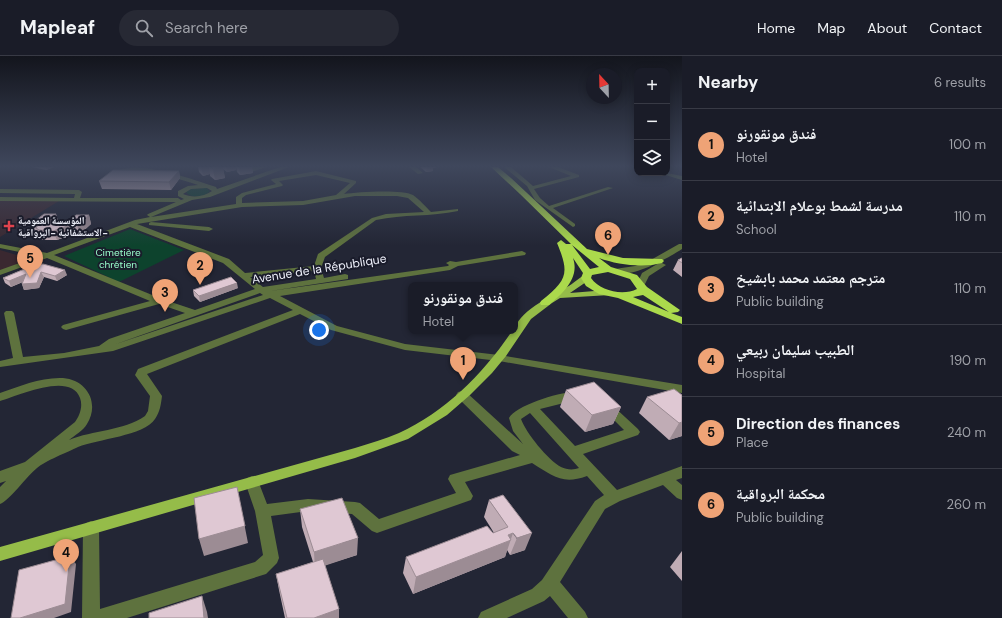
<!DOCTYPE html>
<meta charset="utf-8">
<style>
:root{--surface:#1a1c28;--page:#272934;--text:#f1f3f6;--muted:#9fa1a8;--line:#383a45;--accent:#efa376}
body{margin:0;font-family:"DM Sans","Noto Naskh Arabic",sans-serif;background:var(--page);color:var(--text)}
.controls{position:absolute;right:12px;top:12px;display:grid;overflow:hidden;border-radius:8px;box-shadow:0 2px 10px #0003}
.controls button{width:36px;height:36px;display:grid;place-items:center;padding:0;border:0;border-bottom:1px solid var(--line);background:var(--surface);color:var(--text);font:20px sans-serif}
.compass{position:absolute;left:586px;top:12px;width:36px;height:36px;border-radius:50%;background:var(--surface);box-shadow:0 2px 10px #0003;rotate:338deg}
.you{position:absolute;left:319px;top:274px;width:14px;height:14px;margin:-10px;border:3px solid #fff;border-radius:50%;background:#1a73e8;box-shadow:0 0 0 6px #1a73e833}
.badge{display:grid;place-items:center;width:26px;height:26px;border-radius:50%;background:var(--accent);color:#111;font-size:13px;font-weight:700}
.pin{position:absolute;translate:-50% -33px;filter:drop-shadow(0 1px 2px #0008)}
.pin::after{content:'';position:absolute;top:21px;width:14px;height:12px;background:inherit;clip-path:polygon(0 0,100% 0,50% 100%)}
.popup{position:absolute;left:408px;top:226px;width:110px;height:52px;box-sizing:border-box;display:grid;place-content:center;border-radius:8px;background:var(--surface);filter:drop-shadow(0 1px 3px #0005);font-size:13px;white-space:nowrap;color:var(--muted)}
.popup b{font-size:15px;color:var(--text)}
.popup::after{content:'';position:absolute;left:50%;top:100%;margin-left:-8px;border:8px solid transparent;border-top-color:var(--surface)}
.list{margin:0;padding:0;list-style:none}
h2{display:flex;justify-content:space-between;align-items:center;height:52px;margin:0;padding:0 16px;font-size:17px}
h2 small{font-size:13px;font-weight:400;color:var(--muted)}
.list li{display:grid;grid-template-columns:26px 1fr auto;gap:12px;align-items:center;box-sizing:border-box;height:72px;padding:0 16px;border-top:1px solid var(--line)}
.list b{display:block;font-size:15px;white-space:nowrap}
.list p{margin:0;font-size:13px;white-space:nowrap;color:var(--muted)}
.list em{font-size:13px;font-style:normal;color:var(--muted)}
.icon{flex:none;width:22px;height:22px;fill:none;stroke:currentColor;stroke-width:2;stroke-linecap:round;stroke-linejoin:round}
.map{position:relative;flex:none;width:682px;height:562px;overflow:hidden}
header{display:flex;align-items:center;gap:24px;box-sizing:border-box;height:56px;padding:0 20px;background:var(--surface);border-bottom:1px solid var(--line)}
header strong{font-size:19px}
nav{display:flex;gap:22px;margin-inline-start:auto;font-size:14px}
.search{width:280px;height:36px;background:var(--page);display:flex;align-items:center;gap:10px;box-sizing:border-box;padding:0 14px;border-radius:22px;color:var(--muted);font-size:15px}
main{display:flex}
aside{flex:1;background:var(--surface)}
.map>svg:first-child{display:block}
</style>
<header>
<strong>Mapleaf</strong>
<div class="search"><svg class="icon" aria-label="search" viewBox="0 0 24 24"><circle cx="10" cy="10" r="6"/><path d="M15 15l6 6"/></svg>Search here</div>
<nav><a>Home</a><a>Map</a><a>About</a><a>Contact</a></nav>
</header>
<main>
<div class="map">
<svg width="682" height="562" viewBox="0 0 682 562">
<rect width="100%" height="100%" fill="#232635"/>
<path fill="#3a2830" d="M0,144H4L59,145L0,181Z
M0,194L30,203L0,215Z"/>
<path fill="#0d432d" d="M206,132L210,135C205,141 191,143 186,136L191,133Z
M130,173L184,194L119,226L64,200Z"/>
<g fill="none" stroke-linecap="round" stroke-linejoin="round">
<path fill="#5e723e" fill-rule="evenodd" d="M245,111H267L251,116Z
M280,111H289L210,141L192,144L151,161L236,148V141L242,137L276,128L271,124L272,123L316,115L356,125V127L344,138C357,136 402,133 413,139C419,143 426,151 431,156L458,153V155C431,161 403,158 376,164L325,201L321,212L324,222L345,218L348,219V223L270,235L448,210L449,209L446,207L450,205L456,206L522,195L526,197L525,199L458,210L450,214L280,240L337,270L405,288L499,299L682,329V337L499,305L405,294L331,274L300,258L147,318L162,340C161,348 160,356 155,363C144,380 97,383 78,391C68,396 45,405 37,412C27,420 9,445 0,448V431L6,425L0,427V415L25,406L75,366C80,359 83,350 80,342C71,315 17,340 0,345V337C20,330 41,321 63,322C87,324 100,347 87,368C83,375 75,379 69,384C93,374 123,375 145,360L148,355L150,340L135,319L138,313L293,254L270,242L113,295L0,311V305L13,302L4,257L6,255H12L14,257L23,301L64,297L99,290L109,283L185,257L159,248L66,274L63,273L61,271L63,269L150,245L47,202L0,219V214L39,200L0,192V188L47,197L135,164L150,161L147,159L148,158L176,146L0,145V141L74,142L75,138L0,137V133L79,134L82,136L80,142H178L181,144L184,143L178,140V135L188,130L198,129C170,120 145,112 116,119L113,117C137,102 191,123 216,131L217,133ZM316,119L350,127L336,139L303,145L242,147V142L246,139L282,130L283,129L279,125ZM207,132L212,135C204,141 192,142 183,138L191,133ZM355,140H397L408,142L424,156L386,158L372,162L318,198L314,210L245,217L229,203L137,168L242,151L303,149ZM130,171L223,207L255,233L195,254L162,243L54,199ZM314,215L316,223L263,231L250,221ZM260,237L263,239L116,288Z
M409,111H416L423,117L418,118Z
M504,111H511L533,130L571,120L549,111H558L579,119V121L534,133L540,142L549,150L608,131L613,132L553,152L575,168V170L573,171L535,144L527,130Z
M659,117H667L682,120V124Z
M151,166L209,171L213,173L209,175L149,169V167Z
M679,188H682V193C670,201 626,226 614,215L615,213L635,210L649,205Z
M659,207H662L666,209L649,220L644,230H638L637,228L642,217Z
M462,335L466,336L523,388L513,375L509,362C516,349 567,333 580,337L582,340L580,343L540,353L575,390L624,374L602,352L604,349H612L638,373L640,376L638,379L583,398L617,434L682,410V422L676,424L682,429V444L677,442L663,429L620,445L605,453L560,526L585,556L588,562H568L550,540L544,545L507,562H478L481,556L532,533L542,524L595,445L604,439L587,420C562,429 553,420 532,407L465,426L473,440L471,444L377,477L372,475L352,458L308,455L271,460L279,502L277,507L266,518L127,562H82L83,472L86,467L91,465L96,467L99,472L100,553L255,506L263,499L255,455L245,426L247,422L252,420L257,422L267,448L308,443L355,446L360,447L379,463L456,437L448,423L450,419L520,399L512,395L458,342L456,339L458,336ZM530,357L579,412C574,414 567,414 561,411C548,404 526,377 521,363Z"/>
<path fill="#95bc49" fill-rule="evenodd" d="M586,219L590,222L589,224L570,237L607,234L611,237L610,239L560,242L552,247L531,263L506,300L492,317L470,339L447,359L408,383L355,402L0,505V491L355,392C370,387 385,383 399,377C445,356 484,317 512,275H515C515,257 553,239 567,231C573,228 579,221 586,219Z"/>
<path fill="#abda4c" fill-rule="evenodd" d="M491,111H498L511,122L587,193L623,202L662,203L664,205L662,207C643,212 618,209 599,202L611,211L637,219L647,231L680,254L678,256L671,257L682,261V268L618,242L599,238L586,230L581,222L583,217L573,202C580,222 563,237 549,249H541L540,247L541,245C567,224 570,218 557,187L561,184L566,188H571L520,138ZM572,189L599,211L590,213ZM608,216L630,223L637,233C623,240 600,235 591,222L592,219ZM643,239L669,256L633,241Z"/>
</g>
<path fill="#c0acb5" d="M32,111H54L46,114Z
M198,111H236V114L227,116L223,113L225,122L215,124L210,120V118L203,120L199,116Z
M236,111H252L253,117L240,119L237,116Z
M420,111H437L433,112V115L426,116Z
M179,115L180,122L171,134L102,133L99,125Z
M56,158L58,165H69L89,159L91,168L80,178H73L57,184H43L40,181L38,177H35L31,168Z
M682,202V221L673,214L678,204Z
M34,209L67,219L57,225L44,221L39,232L24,234L22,228L23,226L11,231L5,227L3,222Z
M238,232L200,246L194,240L193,234Z
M566,334L621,351L613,368L585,376L560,351Z
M682,339V380L669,384L639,357L647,341Z
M489,444L525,494L510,499L507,494L505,501L413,538L403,517L406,501L494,477L484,461Z
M300,453L357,499L325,509L339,562H285L279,534L276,518L313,506L302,471Z
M682,495V525L670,511Z"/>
<path fill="#9c8c94" d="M45,111H54L46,114Z
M201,111H209L210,118L203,120Z
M221,111H223L225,122L215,124L213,113Z
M226,111H236V114L227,116Z
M239,111H252L253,117L240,119Z
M427,111H437L433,112V115L426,116Z
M179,115L180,122L171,134L169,126Z
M56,158L59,167L48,164Z
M89,159L91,168L80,178L77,169Z
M70,169L73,178L57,184L53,175Z
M65,214L67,219L57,225L55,220Z
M41,216L44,221L39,232L24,234L22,228Z
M26,218L29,223L11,231L9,225Z
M237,227L238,232L200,246L199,240Z
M621,351L613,368L585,376L592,359Z
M682,366V380L669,384L679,367Z
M237,431L248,487L204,500L199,483Z
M513,477L505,501L413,538L416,521Z
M532,477L525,494L510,499L517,482Z
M358,482L357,499L315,513L314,496Z
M70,500L76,508L71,556L54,562H20Z
M202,540L207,556L208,562H204Z
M339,553V562H314Z"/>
<path fill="#dfc8d3" stroke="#9c8c94" d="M211,111H221L213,113Z
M113,114L179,115L169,126L99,125Z
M44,158H56L48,164L69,165L76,159H89L77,169H70L53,175L39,174L36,172L39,168H31Z
M682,202V207L678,204Z
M43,208L65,214L55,220L41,216L37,227L22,228L26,218L9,225L3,222L34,209Z
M231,221L237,227L199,240L193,234Z
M594,326L621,351L592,359L566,334Z
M674,333L682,339V366L679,367L647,341Z
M237,431L245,470L199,483L194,442Z
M503,439L532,477L517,482L513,477L508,479L511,484L416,521L406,501L487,470L493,477L508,471L489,444Z
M342,442L358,482L314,496L300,453Z
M70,500L65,548L20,562H11L19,514Z
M323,503L339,553L314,562H287L276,518Z
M202,540L204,562H149V557Z"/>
<linearGradient id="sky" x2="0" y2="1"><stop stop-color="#13151d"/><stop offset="0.58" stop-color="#3f475c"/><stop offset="1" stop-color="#3f475c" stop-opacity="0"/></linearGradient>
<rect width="682" height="190" fill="url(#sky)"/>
<path fill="#e0444e" stroke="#1a1c2b" stroke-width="1.5" d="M7 164h4v4h4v4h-4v4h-4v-4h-4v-4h4z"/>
<g text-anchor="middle" stroke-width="4" stroke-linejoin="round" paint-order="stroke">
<g font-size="10" font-weight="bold" fill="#eff1fb" stroke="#1a1c2b" text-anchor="start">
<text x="18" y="168">المؤسسة العمومية<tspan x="18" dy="12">الاستشفائية -البرواقية-</tspan></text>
</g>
<g font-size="10" fill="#98fccb" stroke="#1a1c2b">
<text x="118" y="200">Cimetière<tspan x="118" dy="12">chrétien</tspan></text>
</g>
<g font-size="12" fill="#eff1fb" stroke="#1a1c2b">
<text transform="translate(319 213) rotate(-9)" y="4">Avenue de la République</text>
</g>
</g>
</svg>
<div class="controls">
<button>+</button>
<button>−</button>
<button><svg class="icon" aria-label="layers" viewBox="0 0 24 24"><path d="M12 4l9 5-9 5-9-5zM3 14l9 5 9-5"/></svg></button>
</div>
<svg class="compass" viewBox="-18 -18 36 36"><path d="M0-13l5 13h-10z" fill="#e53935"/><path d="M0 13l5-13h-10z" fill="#9fa1a8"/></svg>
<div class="you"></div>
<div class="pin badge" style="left:463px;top:324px">1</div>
<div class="popup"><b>فندق مونقورنو</b>Hotel</div>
<div class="pin badge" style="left:200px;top:229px">2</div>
<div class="pin badge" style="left:165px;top:256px">3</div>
<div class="pin badge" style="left:66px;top:516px">4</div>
<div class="pin badge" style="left:30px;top:222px">5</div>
<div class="pin badge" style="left:608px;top:199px">6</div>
</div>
<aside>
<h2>Nearby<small>6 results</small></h2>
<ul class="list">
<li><span class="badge">1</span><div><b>فندق مونقورنو</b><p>Hotel</p></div><em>100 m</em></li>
<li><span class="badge">2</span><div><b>مدرسة لشمط بوعلام الابتدائية</b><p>School</p></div><em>110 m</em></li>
<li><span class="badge">3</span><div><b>مترجم معتمد محمد بابشيخ</b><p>Public building</p></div><em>110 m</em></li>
<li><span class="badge">4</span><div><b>الطبيب سليمان ربيعي</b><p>Hospital</p></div><em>190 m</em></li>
<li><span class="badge">5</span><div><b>Direction des finances</b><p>Place</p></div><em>240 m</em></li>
<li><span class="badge">6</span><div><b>محكمة البرواقية</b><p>Public building</p></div><em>260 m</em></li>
</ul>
</aside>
</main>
